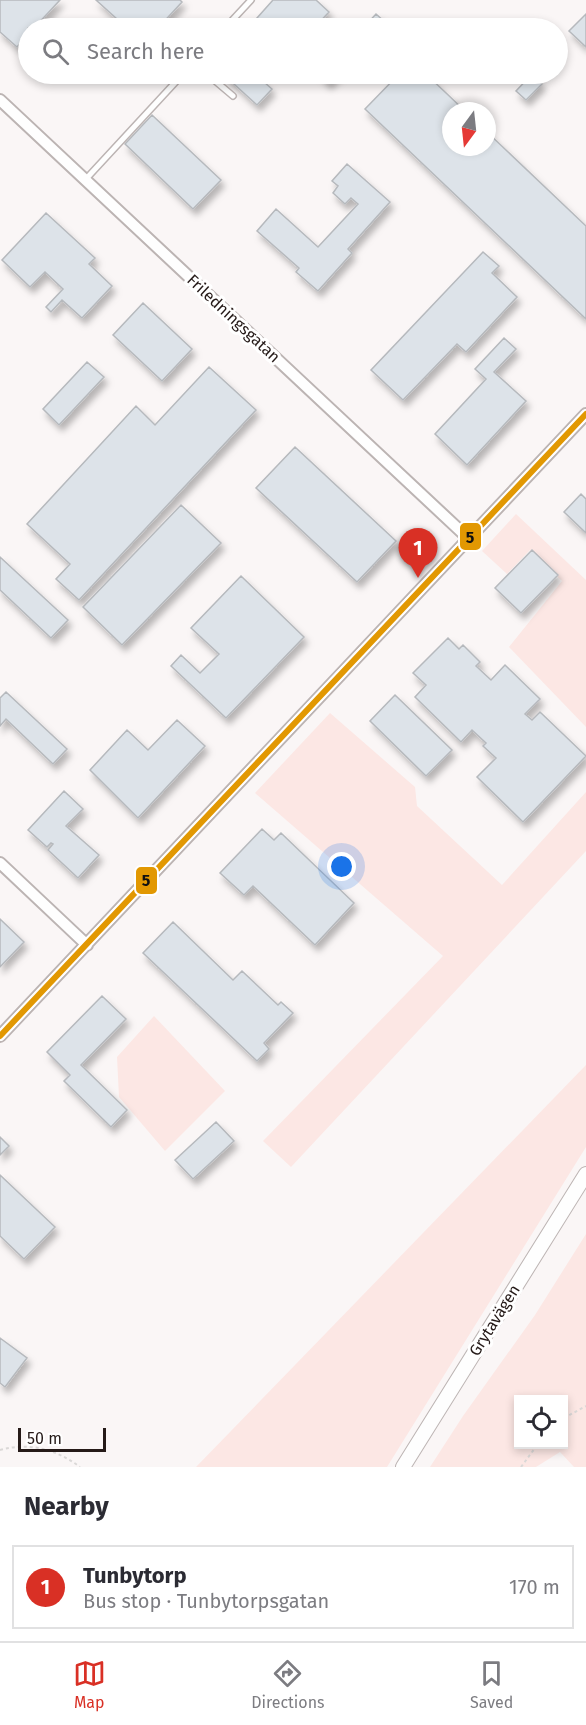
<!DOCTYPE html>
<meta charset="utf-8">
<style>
:root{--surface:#fff;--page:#f7f7f7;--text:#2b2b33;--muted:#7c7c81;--line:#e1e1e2;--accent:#d93025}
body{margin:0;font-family:"Fira Sans",sans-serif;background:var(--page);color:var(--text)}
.controls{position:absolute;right:18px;bottom:18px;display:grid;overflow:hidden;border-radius:0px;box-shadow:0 3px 9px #0003}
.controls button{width:54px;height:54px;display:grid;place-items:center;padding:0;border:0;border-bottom:2px solid var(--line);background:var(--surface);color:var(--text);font:30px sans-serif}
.compass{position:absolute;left:442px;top:102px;width:54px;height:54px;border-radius:50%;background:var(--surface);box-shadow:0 3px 9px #0003;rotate:195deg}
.scale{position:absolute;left:18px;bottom:15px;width:88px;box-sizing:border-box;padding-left:6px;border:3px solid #251a18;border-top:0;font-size:16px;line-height:21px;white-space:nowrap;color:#251a18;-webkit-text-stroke:4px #fff;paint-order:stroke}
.you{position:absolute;left:342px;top:867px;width:21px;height:21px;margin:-15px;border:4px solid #fff;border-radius:50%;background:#1a73e8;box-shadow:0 0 0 9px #1a73e833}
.badge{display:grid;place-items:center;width:39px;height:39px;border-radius:50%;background:var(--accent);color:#fff;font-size:20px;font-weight:700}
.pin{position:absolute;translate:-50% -50px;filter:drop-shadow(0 2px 3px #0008)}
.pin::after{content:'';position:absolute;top:32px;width:21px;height:18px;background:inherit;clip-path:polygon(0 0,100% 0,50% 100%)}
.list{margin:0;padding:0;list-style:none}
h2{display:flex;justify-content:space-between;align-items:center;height:78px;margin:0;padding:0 24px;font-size:26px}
h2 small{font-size:20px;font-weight:400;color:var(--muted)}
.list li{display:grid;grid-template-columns:39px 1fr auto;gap:18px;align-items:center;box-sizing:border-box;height:84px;margin:0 12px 12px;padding:0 12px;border:2px solid var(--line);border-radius:0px}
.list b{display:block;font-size:22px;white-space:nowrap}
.list p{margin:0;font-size:20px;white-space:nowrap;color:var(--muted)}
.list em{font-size:20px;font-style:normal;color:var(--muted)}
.icon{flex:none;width:33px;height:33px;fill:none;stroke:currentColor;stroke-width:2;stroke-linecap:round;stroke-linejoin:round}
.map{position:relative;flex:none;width:586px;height:1467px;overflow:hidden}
.search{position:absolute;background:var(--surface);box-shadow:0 3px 9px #0003;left:18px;right:18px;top:18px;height:66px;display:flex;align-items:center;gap:15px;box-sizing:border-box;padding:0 21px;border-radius:33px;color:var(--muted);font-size:22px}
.sheet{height:174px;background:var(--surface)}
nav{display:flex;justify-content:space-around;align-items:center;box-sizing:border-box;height:84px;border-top:2px solid var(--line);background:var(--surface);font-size:16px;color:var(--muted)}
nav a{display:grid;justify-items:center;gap:3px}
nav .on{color:var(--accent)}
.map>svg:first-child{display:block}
</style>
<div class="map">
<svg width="586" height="1467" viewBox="0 0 586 1467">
<defs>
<filter id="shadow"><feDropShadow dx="3.5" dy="6" stdDeviation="3" flood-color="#0004"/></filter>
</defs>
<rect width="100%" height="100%" fill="#faf6f6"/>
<path fill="#fce7e4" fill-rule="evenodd" d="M516,514L586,580V727L509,647L562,581L530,550L507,574L482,551Z
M330,713L415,787L417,806L502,885L586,792V851L291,1167L263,1141L443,956L255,793Z
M154,1016L225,1091L165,1151L119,1097L117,1057Z
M586,1065V1147L387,1467H196Z
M586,1234V1467H574L560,1452L536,1467H430L463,1416L535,1315ZM518,1400H564V1444H518Z"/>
<path fill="#dde3e9" stroke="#b6b9bd" stroke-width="1.5" filter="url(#shadow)" d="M0,0H60L34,28H28V34L17,47L0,32Z
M96,0H180L182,2L158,28H127Z
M273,0H316L329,12L314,28H268L257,18Z
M376,14L385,22L379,28H363Z
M586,14V47L569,31Z
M223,74H255L272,89L257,105Z
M321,74H337L328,83L320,75Z
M399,74H426L465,111H451V147H487V132L586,226V319L365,109Z
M532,74L542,84L526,100L516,91Z
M152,115L221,180L193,209L125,144Z
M347,164L390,202L348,249L352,253L318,291L296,272L299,268L257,231L276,209L318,247L358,204L351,198L345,204L333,193L338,186L332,181Z
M46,213L95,258L89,264L112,286L82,318L62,300L51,312L46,307L63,289L45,272L30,287L2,260Z
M483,252L499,266L492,273L517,297L466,352L457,344L403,400L371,370Z
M143,303L192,349L162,381L113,335Z
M504,338L516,349L494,372L526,401L467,465L435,434L486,379L475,369Z
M87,362L104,377L59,425L43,409Z
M209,367L256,410L79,600L56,579L70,564L27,524L136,406L155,425Z
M295,447L396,541L357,582L256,488Z
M581,494L586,499V533L564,512Z
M181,505L221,543L122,645L83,607Z
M532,550L558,575L521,613L495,588Z
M0,557L68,620L51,638L0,590Z
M241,576L304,637L226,718L171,666L181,655L200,673L219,654L191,628Z
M448,638L459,649L463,645L480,662L476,666L491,680L505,665L540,699L525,714L532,720L540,712L586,756L523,822L477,777L496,758L483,746L486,743L472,730L461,742L415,697L426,685L413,673Z
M6,692L67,749L53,764L6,719L0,726V698Z
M395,695L452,750L426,776L370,721Z
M177,720L205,746L138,818L90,770L127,730L148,750Z
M64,791L83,809L66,826L99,855L78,878L48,850L53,844L51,843L47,847L28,830Z
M262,829L274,840L281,833L354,903L315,945L253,886L244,895L220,873Z
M0,919L24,942L0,967Z
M173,922L233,980L242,971L278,1005L281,1002L293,1013L264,1043L269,1049L257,1061L143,953Z
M102,996L126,1019L81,1065L127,1110L111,1127L64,1081L70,1075L47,1052Z
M216,1122L234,1141L193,1179L175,1160Z
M0,1137L9,1146L0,1155Z
M0,1175L55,1227L24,1259L0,1236Z
M0,1338L27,1358L5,1387L0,1383Z"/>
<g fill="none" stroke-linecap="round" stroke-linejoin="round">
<defs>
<path id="service" d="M225,28L251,0
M207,74L233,96
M85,180L183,74"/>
<path id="minor" d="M0,100L468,538
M0,863L87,945
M0,1036L586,414"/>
<path id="tertiary" d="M403,1467L586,1174"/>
</defs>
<use href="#service" stroke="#bcb4b3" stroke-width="8"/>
<use href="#minor" stroke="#bcb4b3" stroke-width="14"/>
<use href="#tertiary" stroke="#bcb4b3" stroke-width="16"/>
<path stroke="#dad8d7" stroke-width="2" stroke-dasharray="3 3" stroke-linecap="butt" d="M564,1418L586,1406
M0,1450C29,1442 56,1449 80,1467
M521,1467L538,1444"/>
<use href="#service" stroke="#fefefe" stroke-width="5"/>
<use href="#minor" stroke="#fefefe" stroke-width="10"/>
<use href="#tertiary" stroke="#fefefe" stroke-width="14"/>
<defs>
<path id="bus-1" d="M0,1036L586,414"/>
</defs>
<use href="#bus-1" stroke="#fff" stroke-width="10"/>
<use href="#bus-1" stroke="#e29802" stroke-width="6"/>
</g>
<g text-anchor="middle" stroke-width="6" stroke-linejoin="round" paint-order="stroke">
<g font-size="16" fill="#251a18" stroke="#fff">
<text transform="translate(234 318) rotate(43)" y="6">Friledningsgatan</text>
<text transform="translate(494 1320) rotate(-58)" y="6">Grytavägen</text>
</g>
</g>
<g stroke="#fff" stroke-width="2">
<rect x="459" y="522" width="23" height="29" rx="6" fill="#e29802"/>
<rect x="135" y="866" width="23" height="29" rx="6" fill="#e29802"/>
</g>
<g font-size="16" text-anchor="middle" font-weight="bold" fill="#111">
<text x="470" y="543">5</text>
<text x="146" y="886">5</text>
</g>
</svg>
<div class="controls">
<button><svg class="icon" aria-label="locate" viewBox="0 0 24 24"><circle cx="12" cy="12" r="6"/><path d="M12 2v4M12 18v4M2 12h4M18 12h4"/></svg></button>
</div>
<svg class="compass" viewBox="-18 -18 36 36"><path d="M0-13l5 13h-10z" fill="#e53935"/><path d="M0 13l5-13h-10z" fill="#7c7c81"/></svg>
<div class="scale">50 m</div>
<div class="you"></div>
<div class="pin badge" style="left:418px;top:578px">1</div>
<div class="search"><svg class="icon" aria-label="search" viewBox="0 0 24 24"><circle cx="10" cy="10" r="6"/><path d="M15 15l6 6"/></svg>Search here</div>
</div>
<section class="sheet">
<h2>Nearby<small></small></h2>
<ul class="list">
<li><span class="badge">1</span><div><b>Tunbytorp</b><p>Bus stop · Tunbytorpsgatan</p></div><em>170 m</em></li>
</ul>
</section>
<nav>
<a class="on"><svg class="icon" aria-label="map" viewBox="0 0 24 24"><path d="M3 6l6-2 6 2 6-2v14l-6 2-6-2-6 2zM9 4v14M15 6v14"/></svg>Map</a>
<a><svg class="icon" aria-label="directions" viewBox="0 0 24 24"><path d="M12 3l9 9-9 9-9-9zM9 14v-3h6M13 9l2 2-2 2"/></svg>Directions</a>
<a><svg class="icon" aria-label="saved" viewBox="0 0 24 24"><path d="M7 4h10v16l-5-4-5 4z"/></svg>Saved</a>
</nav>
